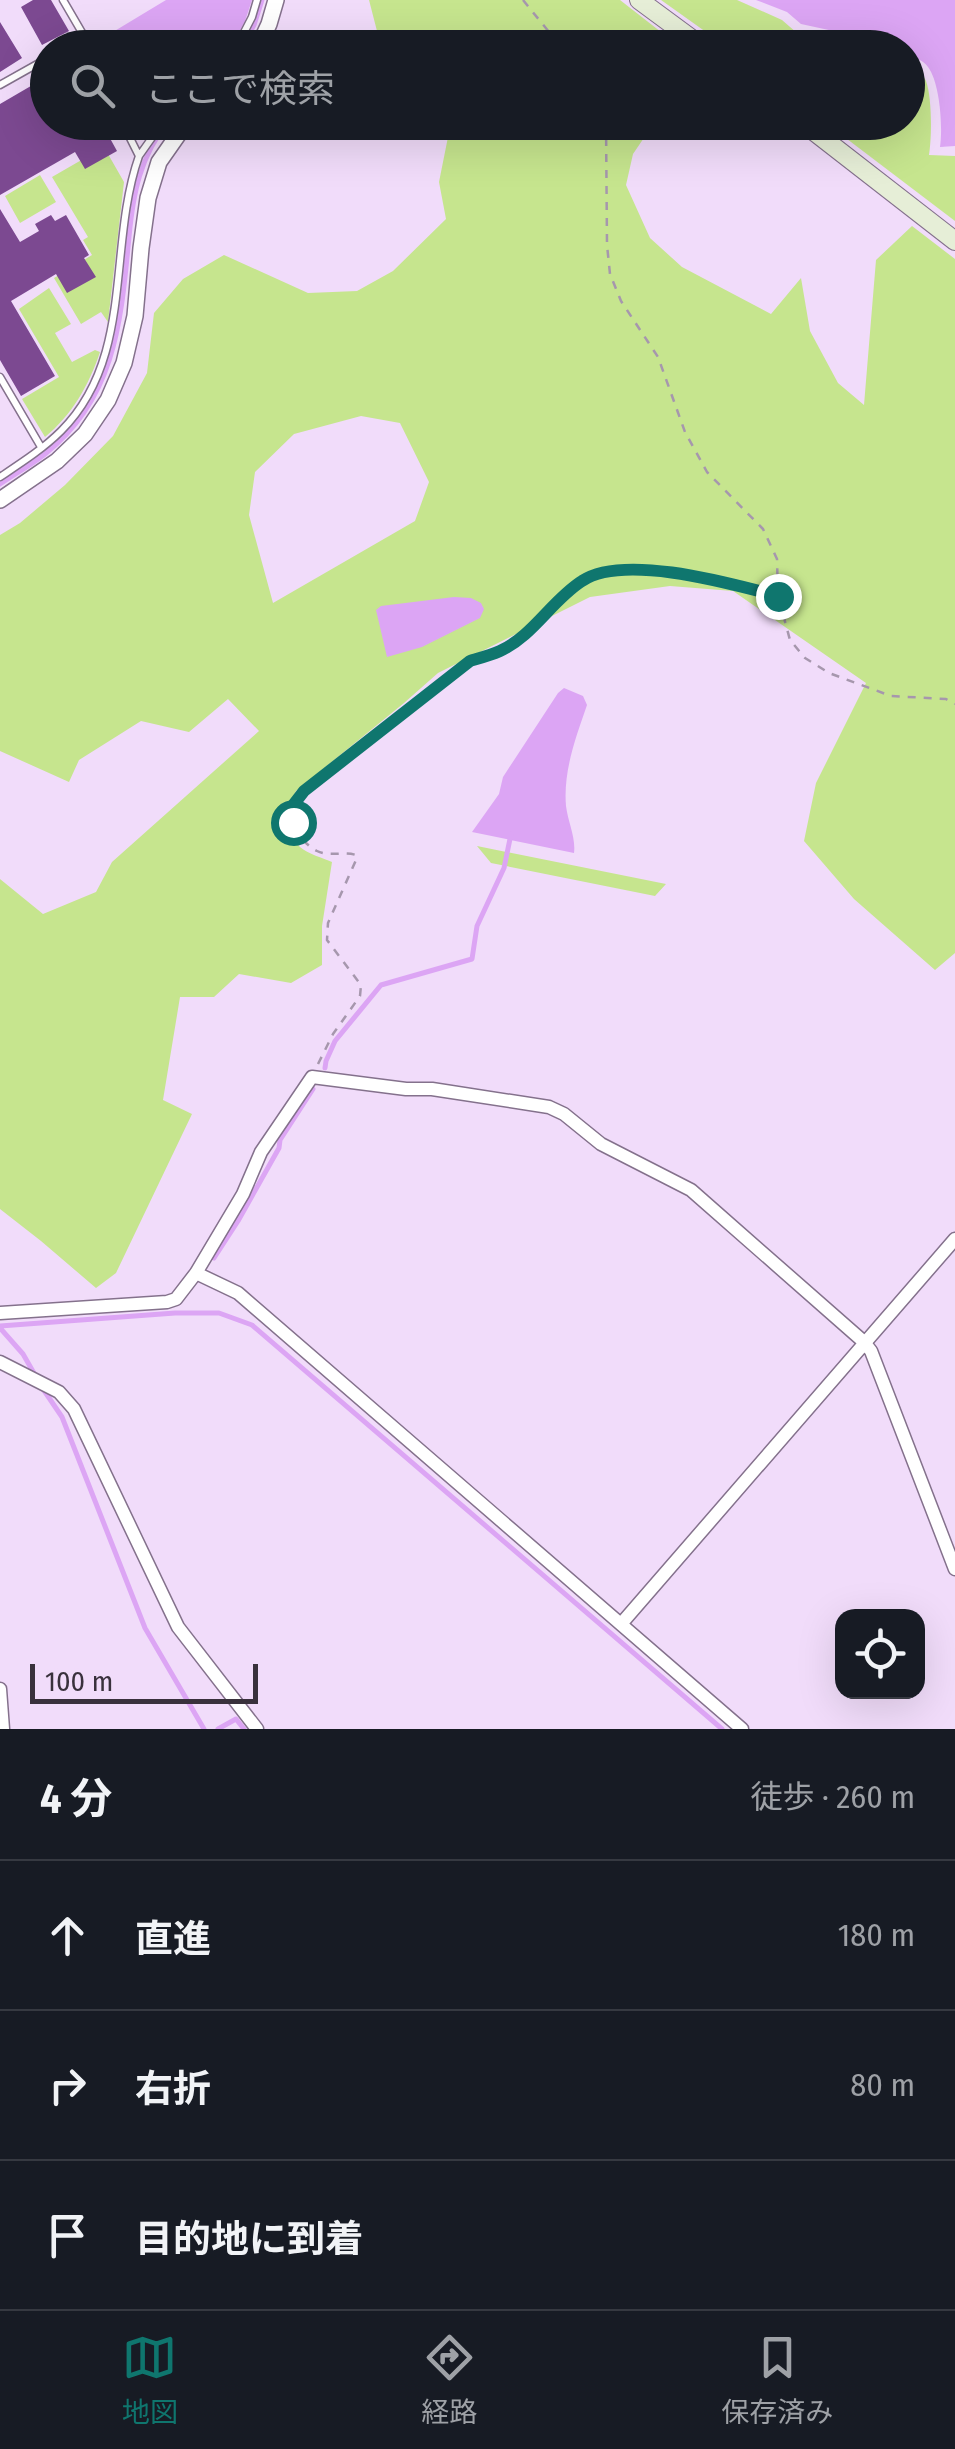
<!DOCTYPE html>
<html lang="ja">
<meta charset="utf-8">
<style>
:root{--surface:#171b24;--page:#20242c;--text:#f1f3f6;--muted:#9ea1a6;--line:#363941;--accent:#0f766e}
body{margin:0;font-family:"Fira Sans Condensed","Noto Sans JP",sans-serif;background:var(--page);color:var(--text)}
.controls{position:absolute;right:30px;bottom:30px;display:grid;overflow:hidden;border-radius:20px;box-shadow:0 10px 40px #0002}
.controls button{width:90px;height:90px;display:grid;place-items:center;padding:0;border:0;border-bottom:2px solid var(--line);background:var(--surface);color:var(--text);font:50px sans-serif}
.scale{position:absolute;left:30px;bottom:25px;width:228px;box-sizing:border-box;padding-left:10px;border:5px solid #39313c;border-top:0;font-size:28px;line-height:35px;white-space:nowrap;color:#39313c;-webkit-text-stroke:8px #f1dcfa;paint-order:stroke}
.stop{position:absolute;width:30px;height:30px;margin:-22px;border:8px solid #0f766e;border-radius:50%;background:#fff}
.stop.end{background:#0f766e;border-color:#fff;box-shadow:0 2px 10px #0008}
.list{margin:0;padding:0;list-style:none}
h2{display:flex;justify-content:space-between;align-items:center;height:130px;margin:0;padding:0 40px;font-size:42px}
h2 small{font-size:32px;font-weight:400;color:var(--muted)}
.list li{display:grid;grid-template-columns:65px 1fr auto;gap:30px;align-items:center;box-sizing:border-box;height:150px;padding:0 40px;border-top:2px solid var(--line)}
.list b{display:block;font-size:38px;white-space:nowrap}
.list em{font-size:32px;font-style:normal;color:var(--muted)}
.icon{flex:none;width:55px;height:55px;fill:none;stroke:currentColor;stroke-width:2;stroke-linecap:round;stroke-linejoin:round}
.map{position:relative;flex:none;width:955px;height:1729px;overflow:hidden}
.search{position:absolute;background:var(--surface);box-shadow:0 10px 40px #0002;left:30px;right:30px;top:30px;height:110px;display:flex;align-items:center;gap:25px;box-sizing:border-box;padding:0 35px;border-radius:55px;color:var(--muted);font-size:38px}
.sheet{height:580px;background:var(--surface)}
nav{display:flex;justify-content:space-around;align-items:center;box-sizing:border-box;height:140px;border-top:2px solid var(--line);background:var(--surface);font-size:28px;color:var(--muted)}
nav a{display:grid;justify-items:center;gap:5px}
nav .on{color:var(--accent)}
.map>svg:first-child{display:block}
</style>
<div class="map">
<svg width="955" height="1729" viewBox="0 0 955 1729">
<rect width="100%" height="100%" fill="#f1dcfa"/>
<path fill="#c6e58e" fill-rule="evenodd" d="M369,0H620L661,32L636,47H391L377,31Z
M661,0H737L782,20L797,33L860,47H727Z
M908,64C915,68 922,72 926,81C932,97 932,137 929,155L955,156V221L826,123L908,122Z
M451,122L654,123L633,154L626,185L650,238L682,267L771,314L801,278L810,331L838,383L864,405L876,260L912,226L955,259V953L935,970L854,899L804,841L816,783L866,683L733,591L670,586L590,597L438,673L404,703L296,791C288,808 283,832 300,847C308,854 323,858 332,862L322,926V965L291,983L239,974L214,997H180L163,1100L192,1114L116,1273L96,1288L41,1241L0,1209V879L43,914L96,892L112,862L259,731L228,699L189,732L141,721L79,760L69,782L0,751V535L20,523L65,485L113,436L147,373L154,313L183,279L224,255L308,293L357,291L393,271L446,219L439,182ZM361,416L400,423L429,482L415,521L273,603L249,515L255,472L294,434Z
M104,147L124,182L108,322L101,312L81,324L54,278L92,255L83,240L88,237L52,177Z
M40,175L56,202L20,223L5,196Z
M49,288L71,324L55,333L72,362L95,350L100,352C89,385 72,415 45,437L22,399L59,377L19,309Z
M477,846L666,884L655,896L491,863Z"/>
<path fill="#dca5f4" d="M166,0H252L245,21L231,47H98L110,40L108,35Z
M756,0H955V146L940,147C943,127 940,83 928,67C923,60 915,58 908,54V48L889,47L852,35L801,24L787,12Z
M454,597L471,598L481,603L484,609L480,618L422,647L387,657L376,610L381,606Z
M564,688L583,696L587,705C576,737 563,771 566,806C568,822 576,838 574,853L472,832L499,794L503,777L558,693Z"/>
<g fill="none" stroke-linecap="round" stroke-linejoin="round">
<path stroke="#dca5f4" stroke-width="5" d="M241,48L254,25L262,0
M0,484C15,474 31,465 45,454C116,398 121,320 129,237C133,194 140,156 168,122
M325,1068L326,1061L335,1041L381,985L472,959L477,926L504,868L511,834
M214,1258L238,1221L279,1148L280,1140L313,1089
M0,1326L175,1313H219L252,1325L722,1729
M0,1328L23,1354L35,1375
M43,1389L62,1417L145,1628L204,1729
M218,1729L236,1719L244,1729"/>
</g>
<path fill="#7c4991" d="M33,0H51L69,31L42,45L21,7Z
M0,22L22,58L0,72Z
M48,76V122H78L83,132L101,122L117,151L85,169L75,152L0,195V104Z
M0,209L20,242L39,231L35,224L51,215L55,221L66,215L89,255L84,258L96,277L67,293L56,274L11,301L55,376L21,396L0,360Z"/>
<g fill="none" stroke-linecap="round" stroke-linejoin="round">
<defs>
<path id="service" d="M63,0L84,36L65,48
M236,48L252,17L257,0
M0,85L48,58
M139,156L163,122
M0,377L41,447
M0,477C21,463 43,449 61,431C135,357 107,247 139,156L122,122"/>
<path id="minor" d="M196,1273L238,1293L742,1729
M0,1313L167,1302L176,1299L196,1273L243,1194L261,1152L312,1077L406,1089H432L549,1107L564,1114L601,1144L691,1190L864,1342L871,1351L955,1569
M0,1362L59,1392L74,1409L178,1627L257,1729
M621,1624L955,1239
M0,1689L3,1729"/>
<path id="tertiary" d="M258,48L269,24L276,0
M0,500L57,461L85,434L108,400L124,363L135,316L141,248L148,198L159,162L187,122"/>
<path id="secondary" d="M639,0L704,48
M802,122L955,241"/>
</defs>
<use href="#service" stroke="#84718c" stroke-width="9"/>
<use href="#minor" stroke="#84718c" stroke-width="15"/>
<use href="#tertiary" stroke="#84718c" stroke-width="18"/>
<use href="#secondary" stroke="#84718c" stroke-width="20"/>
<path stroke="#a697ad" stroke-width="2.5" stroke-dasharray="8 8" stroke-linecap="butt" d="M523,0L562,48
M606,122L607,245L610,274L621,301L658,357L685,432L707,472L763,529L777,559L778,596L790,640L805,658L829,673L891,696L946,699L955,704
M318,1064L333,1034L360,996L361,985L327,940L328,923L356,860V855C344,851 329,857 317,851C301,843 288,822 294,804C296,799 300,795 304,791L470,661C480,658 491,655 500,651C532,636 552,600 582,581C624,553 732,584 778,596"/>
<use href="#service" stroke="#fff" stroke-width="6"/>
<use href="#minor" stroke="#fff" stroke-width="12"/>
<use href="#tertiary" stroke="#fff" stroke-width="15"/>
<use href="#secondary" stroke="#e6eed7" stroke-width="18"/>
</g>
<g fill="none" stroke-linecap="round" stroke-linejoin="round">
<path stroke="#0f766e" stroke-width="12" d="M293,822L294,804L304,791L470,661C480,658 491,655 500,651C533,636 552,600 582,581C624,553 732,584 778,596"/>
</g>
</svg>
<div class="controls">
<button><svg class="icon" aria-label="locate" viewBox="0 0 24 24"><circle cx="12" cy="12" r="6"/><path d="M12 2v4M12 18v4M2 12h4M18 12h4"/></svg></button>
</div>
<div class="scale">100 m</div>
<div class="stop" style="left:293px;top:822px"></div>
<div class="stop end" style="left:778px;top:596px"></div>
<div class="search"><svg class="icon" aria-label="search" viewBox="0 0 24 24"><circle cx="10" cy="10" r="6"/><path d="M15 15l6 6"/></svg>ここで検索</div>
</div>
<section class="sheet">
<h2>4 分<small>徒歩 · 260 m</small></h2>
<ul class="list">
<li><svg class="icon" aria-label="ahead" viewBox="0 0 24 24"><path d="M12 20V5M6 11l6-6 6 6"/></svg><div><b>直進</b></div><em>180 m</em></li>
<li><svg class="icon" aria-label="right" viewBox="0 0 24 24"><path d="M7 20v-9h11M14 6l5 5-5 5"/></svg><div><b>右折</b></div><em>80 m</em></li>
<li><svg class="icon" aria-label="arrive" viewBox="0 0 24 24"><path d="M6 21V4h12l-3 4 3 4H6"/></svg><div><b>目的地に到着</b></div></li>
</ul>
</section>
<nav>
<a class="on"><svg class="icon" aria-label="map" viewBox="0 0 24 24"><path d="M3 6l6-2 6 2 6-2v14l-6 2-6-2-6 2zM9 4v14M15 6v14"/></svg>地図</a>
<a><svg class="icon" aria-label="directions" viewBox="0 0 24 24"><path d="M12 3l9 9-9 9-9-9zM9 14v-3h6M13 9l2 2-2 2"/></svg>経路</a>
<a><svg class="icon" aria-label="saved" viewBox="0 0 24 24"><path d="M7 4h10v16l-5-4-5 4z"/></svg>保存済み</a>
</nav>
